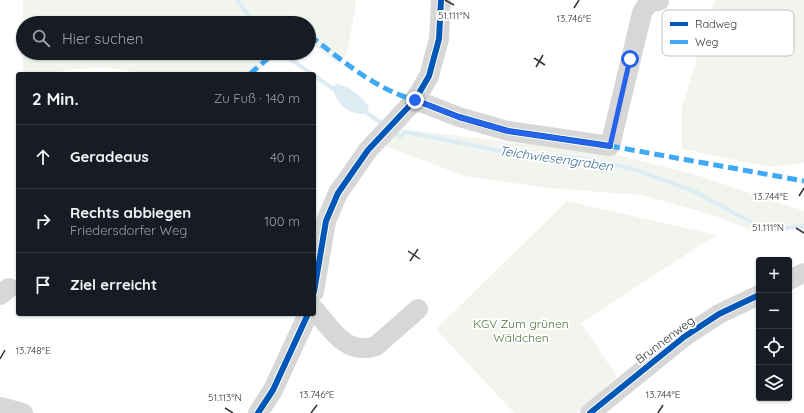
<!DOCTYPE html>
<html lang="de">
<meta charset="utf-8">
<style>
:root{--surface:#171b24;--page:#242831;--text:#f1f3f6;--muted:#9ea1a6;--line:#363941}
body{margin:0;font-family:Quicksand,sans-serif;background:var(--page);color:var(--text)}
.controls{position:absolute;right:12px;bottom:12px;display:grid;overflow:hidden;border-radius:4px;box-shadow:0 1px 3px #0004}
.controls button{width:36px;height:36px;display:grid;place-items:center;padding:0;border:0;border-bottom:1px solid var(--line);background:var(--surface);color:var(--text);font:20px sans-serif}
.stop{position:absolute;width:12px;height:12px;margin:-9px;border:3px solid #2563eb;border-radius:50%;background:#fff}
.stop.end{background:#2563eb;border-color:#fff;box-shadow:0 1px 4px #0008}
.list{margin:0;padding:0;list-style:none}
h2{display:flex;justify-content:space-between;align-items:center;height:52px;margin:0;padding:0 16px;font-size:17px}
h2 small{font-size:13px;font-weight:400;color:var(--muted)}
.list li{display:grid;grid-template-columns:26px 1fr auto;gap:12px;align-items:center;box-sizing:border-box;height:64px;padding:0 16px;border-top:1px solid var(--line)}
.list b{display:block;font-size:15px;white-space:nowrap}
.list p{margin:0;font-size:13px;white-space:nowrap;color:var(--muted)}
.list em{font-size:13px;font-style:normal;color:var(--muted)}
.icon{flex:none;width:22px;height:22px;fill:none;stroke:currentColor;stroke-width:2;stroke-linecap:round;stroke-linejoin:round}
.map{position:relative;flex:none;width:804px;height:413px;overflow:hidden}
.search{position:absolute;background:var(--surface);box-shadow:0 1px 3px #0004;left:16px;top:16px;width:300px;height:44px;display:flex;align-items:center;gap:10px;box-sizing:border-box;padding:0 14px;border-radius:22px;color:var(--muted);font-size:15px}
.panel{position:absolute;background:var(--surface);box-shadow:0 1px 3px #0004;left:16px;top:72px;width:300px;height:244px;border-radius:4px}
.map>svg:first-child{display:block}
</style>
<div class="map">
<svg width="804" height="413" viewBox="0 0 804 413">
<rect width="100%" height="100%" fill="#fff"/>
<path fill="#f1f5ed" d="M23,0H355L356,4L347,53L340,65L309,41V23H23Z
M716,0H804V163L769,167L682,149V108L708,20Z
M23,53H279L255,74H134L130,71L100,67L68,70L51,74H23Z
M400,129L517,143L598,150L690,173L804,211V228L758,233L713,215L641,195L548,188L464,176L383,145Z
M567,201L716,235L581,323L617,377L577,413H514L436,329Z"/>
<path fill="#ddebf3" d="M338,84C351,88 360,95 369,106L366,114C347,115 337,104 332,87Z"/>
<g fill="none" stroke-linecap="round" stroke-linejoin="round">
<path stroke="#ddebf3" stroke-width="4" d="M237,0L254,23
M283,54L335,90
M363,110L384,125
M395,133L400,137L406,132L501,151L578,158L611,164L636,170L696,192L758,226L772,230L804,226"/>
<path stroke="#d7d7d7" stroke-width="20" d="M415,100L459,117L508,131L610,146L642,13L648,3L659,1
M789,280L804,273
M314,292L326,221L338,193L368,150L415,100L429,76L439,39L441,0
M0,295L9,288
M314,309C331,329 346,356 376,346L418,309
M0,407L23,413
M258,413L273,390L308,314
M590,413L684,337L719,314L759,295"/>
<path stroke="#3fa9f5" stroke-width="5" stroke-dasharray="10 5" stroke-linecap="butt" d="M309,38H313C344,62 377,90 415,100
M250,74L274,53
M610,146L804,181"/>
<defs>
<path id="cycleway" d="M415,100L459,117L508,131L610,146
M314,292L326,221L338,193L368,150L415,100L429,76L439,39L441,0
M258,413L273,390L308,314
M590,413L684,337L719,314L759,295"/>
</defs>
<use href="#cycleway" stroke="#fff" stroke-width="8"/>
<use href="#cycleway" stroke="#0057b8" stroke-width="6"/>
</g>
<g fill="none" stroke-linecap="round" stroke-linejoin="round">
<path stroke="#2563eb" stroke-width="5" d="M415,100L459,117L508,131L610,146L630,59"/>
</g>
<path fill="none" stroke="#333" stroke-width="1.5" d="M445,0L454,5M574,8L579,0M534,58L545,65M536,67L543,55M799,196L804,188M796,228L804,233M408,251L420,259M410,261L418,249M0,359L5,350M225,408L233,413M311,413L317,405M658,413L663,405"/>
<g text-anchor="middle" stroke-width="4" stroke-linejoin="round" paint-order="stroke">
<g font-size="12" fill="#56703f" stroke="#fff">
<text x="521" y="328">KGV Zum grünen<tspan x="521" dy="14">Wäldchen</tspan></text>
</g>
<g font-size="12" fill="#333" stroke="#fff">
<text transform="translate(665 340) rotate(-37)" y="4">Brunnenweg</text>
</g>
<g font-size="13" font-style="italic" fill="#3f7597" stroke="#fff">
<text transform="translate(556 158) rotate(8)" y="5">Teichwiesengraben</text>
</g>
</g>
<rect x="662" y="10" width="132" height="46" rx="6" fill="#fff" stroke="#c2c2c2" stroke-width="1"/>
<rect x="670" y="22" width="18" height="4" fill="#0057b8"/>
<rect x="670" y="40" width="18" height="4" fill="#3fa9f5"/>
<g font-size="11" fill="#333">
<text x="695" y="28">Radweg</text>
<text x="695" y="46">Weg</text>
</g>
<g font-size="10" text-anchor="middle" fill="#333" stroke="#fff" stroke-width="4" stroke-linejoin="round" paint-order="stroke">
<text x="454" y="19">51.111°N</text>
<text x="574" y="22">13.746°E</text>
<text x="771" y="200">13.744°E</text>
<text x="768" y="231">51.111°N</text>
<text x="33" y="354">13.748°E</text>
<text x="317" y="398">13.746°E</text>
<text x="663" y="398">13.744°E</text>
<text x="225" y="401">51.113°N</text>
</g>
</svg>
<div class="controls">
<button>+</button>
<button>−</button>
<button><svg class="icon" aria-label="locate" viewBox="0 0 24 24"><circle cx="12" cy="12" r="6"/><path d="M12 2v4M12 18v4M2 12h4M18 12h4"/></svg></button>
<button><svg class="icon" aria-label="layers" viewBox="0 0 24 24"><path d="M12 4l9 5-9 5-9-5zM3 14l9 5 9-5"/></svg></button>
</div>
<div class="stop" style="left:630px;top:59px"></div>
<div class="stop end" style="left:415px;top:100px"></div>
<div class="search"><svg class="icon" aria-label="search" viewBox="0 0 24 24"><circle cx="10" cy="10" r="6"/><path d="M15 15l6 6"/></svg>Hier suchen</div>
<section class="panel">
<h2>2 Min.<small>Zu Fuß · 140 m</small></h2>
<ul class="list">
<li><svg class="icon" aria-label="ahead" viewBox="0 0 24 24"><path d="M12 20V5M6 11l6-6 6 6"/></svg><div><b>Geradeaus</b></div><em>40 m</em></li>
<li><svg class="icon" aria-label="right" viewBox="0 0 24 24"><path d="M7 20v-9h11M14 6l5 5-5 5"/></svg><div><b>Rechts abbiegen</b><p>Friedersdorfer Weg</p></div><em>100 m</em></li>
<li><svg class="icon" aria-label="arrive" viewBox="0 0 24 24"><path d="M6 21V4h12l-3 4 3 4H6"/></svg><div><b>Ziel erreicht</b></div></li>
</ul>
</section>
</div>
